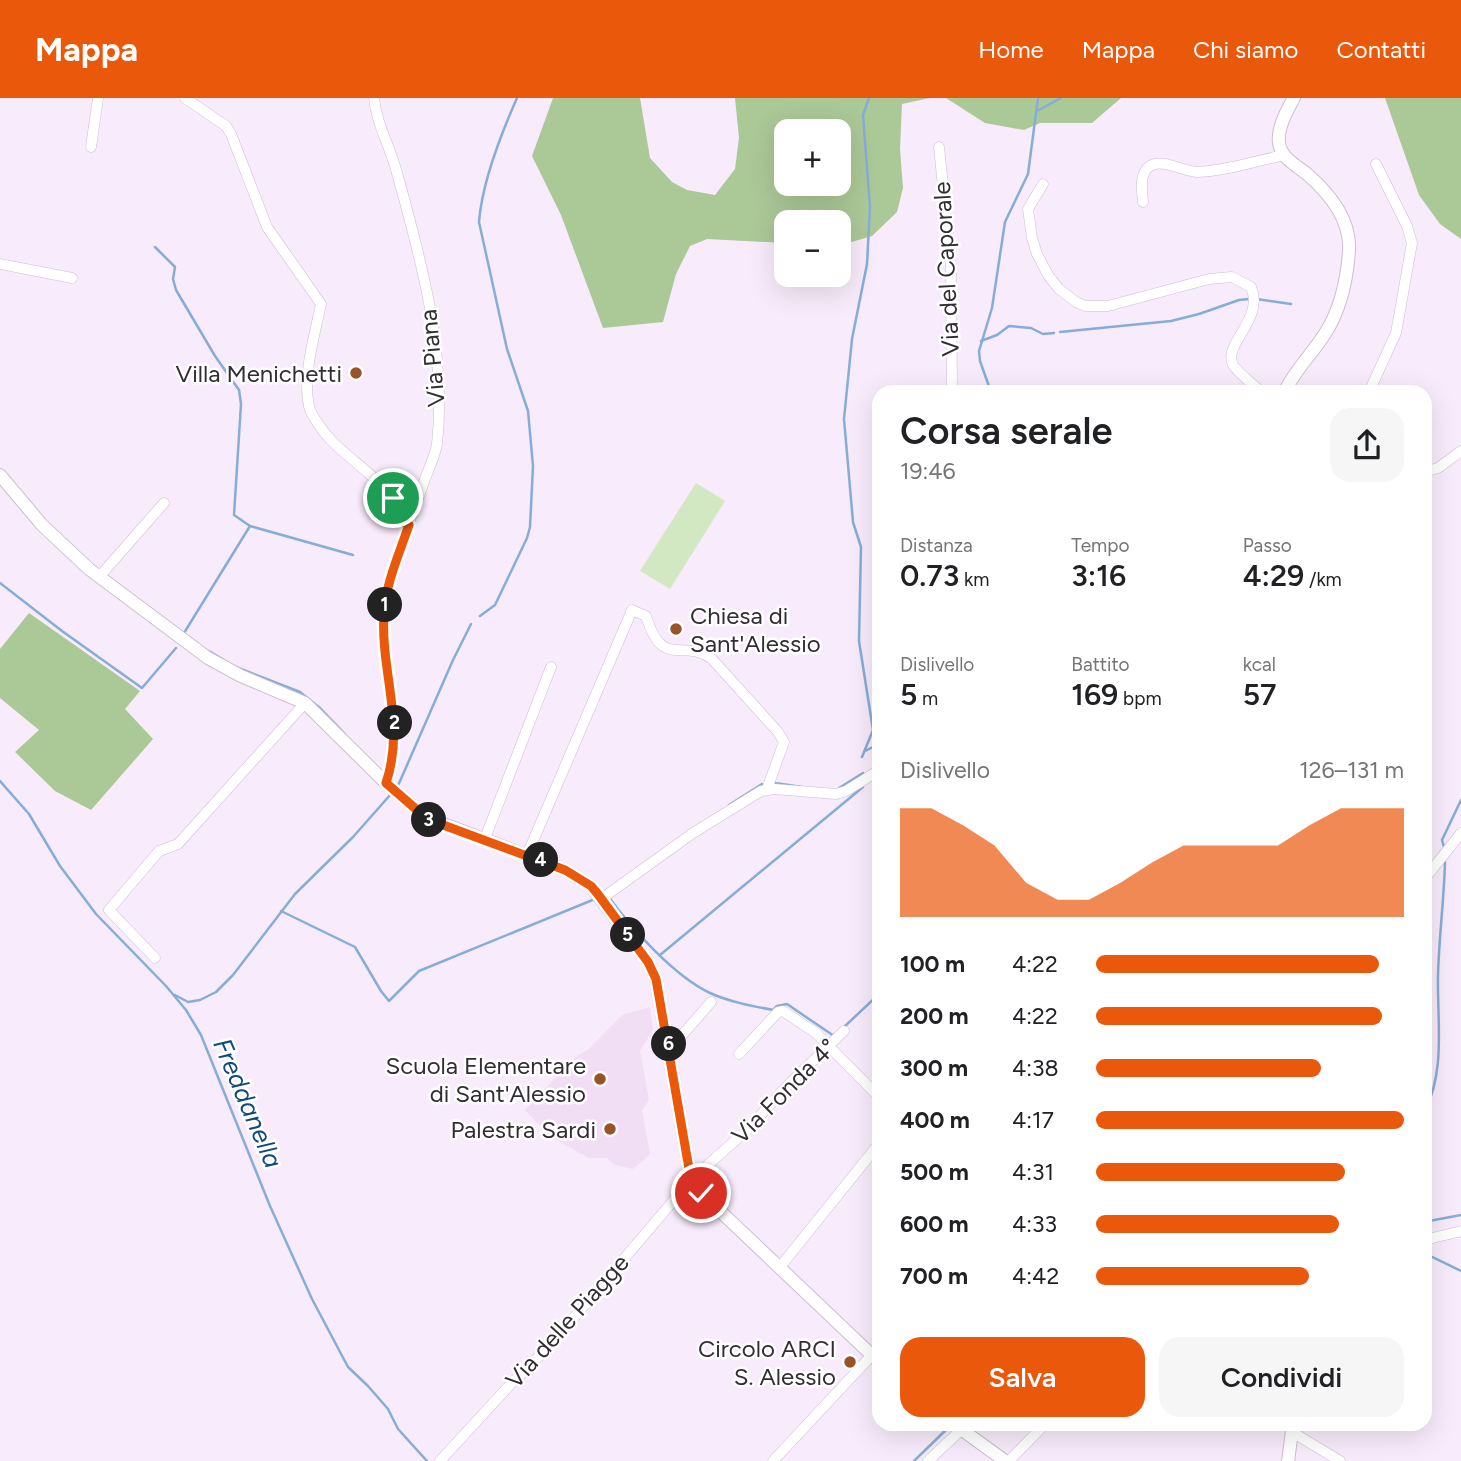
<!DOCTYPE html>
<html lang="it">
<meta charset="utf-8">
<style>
:root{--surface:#fff;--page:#f6f6f6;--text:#202124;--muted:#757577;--accent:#ea580c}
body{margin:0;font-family:Figtree,sans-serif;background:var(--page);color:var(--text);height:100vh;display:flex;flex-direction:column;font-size:26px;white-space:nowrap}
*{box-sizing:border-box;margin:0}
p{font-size:23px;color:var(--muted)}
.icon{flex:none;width:38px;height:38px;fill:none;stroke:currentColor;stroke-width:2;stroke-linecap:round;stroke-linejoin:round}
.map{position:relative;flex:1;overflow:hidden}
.sheet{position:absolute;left:872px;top:287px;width:560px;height:1046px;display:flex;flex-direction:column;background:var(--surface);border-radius:21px;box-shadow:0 7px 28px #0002}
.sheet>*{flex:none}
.controls{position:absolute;left:774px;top:21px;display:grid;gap:14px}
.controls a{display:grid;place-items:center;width:77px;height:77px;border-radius:14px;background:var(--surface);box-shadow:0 7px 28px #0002;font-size:35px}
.pin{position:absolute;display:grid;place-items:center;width:60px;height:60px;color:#fff;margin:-30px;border:4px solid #fff;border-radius:50%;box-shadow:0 2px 7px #0007}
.km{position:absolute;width:35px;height:35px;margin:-18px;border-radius:50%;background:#222;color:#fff;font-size:19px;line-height:35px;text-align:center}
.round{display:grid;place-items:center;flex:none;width:74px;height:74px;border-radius:21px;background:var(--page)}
.overview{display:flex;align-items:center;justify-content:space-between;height:119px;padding:0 28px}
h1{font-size:38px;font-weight:600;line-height:52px}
.metrics{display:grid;grid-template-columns:repeat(3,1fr);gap:10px;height:119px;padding:7px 28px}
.metrics div{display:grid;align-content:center}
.metrics b{font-size:30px;font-weight:600}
.metrics small{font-size:19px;font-weight:400}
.metrics p{font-size:19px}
.chart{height:196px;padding:14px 28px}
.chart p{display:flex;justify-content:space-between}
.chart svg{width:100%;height:126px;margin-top:7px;fill:var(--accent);opacity:.7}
.action{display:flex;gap:14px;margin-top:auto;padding:14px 28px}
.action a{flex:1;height:80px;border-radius:21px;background:var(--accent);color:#fff;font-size:28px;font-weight:600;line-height:80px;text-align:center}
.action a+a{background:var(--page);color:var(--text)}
ul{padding:0 28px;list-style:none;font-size:23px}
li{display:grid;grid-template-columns:112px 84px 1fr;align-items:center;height:52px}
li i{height:18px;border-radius:9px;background:var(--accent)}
header{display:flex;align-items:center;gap:42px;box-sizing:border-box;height:98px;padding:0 35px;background:var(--accent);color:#fff}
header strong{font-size:33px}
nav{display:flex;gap:38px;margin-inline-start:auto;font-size:24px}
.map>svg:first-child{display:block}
.built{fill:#f1def4}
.green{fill:#d2e8c2}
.forest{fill:#abc897;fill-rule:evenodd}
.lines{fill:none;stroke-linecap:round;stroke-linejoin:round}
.stream{stroke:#86add7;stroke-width:2.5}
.minor-casing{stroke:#ccbfcf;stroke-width:11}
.tertiary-casing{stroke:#ccbfcf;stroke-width:14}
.minor{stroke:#fff;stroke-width:10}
.tertiary{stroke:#fff;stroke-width:12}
.route-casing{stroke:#fff;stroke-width:14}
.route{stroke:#ea580c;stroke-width:9}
.poi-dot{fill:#995329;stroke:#fff;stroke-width:2.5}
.labels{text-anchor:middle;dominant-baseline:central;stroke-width:5;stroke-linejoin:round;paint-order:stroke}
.street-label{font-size:24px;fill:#322d33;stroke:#fff}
.poi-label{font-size:24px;fill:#322d33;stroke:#fff;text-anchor:end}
.water-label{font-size:26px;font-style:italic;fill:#11497d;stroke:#fff}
</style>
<header>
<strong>Mappa</strong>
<nav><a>Home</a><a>Mappa</a><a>Chi siamo</a><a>Contatti</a></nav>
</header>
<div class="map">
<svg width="1461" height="1363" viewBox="0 0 1461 1363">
<rect width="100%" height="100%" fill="#f8ebfb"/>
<path class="built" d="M650,909L653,932L640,953L649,1002L642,1012L650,1056L633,1071L615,1067L607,1060H589L551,1039L525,1012L574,960L589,951L622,917Z"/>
<path class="green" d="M696,385L725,403L670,491L640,473Z"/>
<g class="forest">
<path d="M553,0H640L650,60L672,84L687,92L715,97L735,71L739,40L735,0H930L902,6L900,51L903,90L897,114L872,138L838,148V124H786V145L707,141L690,148L676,176L663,224L603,230L561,117L532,58ZM838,33V86H786V33Z"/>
<path d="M946,0H1121L1092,25H1040L1024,32L985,25Z"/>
<path d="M1385,0H1461V141L1440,126L1419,97Z"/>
<path d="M29,515L140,593L125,611L153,641L91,712L55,693L15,654L39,632L0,600V551Z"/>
</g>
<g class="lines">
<g class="stream">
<path d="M1037,13L1061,0"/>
<path d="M155,149L175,169L173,181L176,192L215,258L239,292L241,306L234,417L250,428L353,457"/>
<path d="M1256,201L1291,206"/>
<path d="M1060,234L1171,223L1199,216L1239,202L1249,201"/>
<path d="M981,243L997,237L1009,228L1031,230L1043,236L1054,235"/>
<path d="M991,294L980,263L979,253L992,210L1005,124L1028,76L1038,0"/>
<path d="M0,485L62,533L142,590L176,550"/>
<path d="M480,518L495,507L527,440L530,429L533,368L528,313L507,251L479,124C482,85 501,36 517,0"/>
<path d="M186,537L184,535L250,428"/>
<path d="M209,553L224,562"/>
<path d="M236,569L300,594L320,610L345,636"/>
<path d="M865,653L873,649L878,650"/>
<path d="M862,659L873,632L859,543L861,449L853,424L844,321L852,241L867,166L870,109L863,17L869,0"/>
<path d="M0,683L29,716L60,768L96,816L166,888L186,912L201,937L270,1108L312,1201L348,1269L368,1288L388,1311L398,1331L427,1363"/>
<path d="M775,685L802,689"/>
<path d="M397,690L453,562L471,526"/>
<path d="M839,690L863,675"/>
<path d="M729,707L762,686"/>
<path d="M1444,749L1442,742L1461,702"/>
<path d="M608,798C631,830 674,878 710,895C730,904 752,908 773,912L777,908L787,906L834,938"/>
<path d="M281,813L355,849L381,893L389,903L419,873L595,801"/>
<path d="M660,857L863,689"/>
<path d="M175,897L188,904L200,902L216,894L233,877L295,796L353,739L391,696"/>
<path d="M844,929L878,897"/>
<path d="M1424,1016C1446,971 1437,925 1438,877C1439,839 1444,802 1445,764"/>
<path d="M1424,1124L1461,1117"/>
<path d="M1424,1155L1461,1173"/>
<path d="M914,1363L949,1329"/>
</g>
<g class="minor-casing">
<g id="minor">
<path d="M185,0L226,28L231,36L267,129L321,206C315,236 302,279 309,308C310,315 315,321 319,327C341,362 395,382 400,423L409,427"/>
<path d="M374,0C377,28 390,48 397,75C421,161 447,256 437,346C435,358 429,370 425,381C412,420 385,477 384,518C382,574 405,629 386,685"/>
<path d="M91,49L98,0"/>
<path d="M939,49L951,168L952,294"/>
<path d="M1043,86L1028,111L1032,140L1037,156L1048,177L1059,191L1076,204L1085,208H1108L1209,181L1232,179L1251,189C1265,222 1222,246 1233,267C1239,276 1253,286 1261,294"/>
<path d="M1143,104C1142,93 1139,75 1150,68C1163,60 1183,74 1198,74C1226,73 1256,63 1284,57"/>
<path d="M0,166L72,180"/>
<path d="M1369,294L1396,235L1412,145L1407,128L1376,66"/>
<path d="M1424,374L1438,370L1461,353"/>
<path d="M99,479L164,405"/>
<path d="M484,743L551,569"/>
<path d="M527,757L632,512L646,518C663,573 682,539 712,561L778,634L784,644L767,691"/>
<path d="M1424,778H1427L1461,735"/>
<path d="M601,801L693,735L761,693L774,691L836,696L846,693L878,673"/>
<path d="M155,860L109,812L159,753L178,746L305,605"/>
<path d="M669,948L677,943L711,904"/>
<path d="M739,956L778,914L783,913L816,935L878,998"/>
<path d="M1424,1142L1461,1133"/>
<path d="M780,1169L878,1047"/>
<path d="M1292,1334L1340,1363"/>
<path d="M440,1363L508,1289L554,1243L691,1082L748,1031L788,987L844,933"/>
<path d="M773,1363L872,1257"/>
<path d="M928,1363L961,1332"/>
<path d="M1009,1363L1045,1326"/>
</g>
</g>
<g class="tertiary-casing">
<g id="tertiary">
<path d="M1287,294L1286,291C1298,268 1313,255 1326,234C1341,210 1347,181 1349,153C1351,122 1329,95 1307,76C1296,67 1281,60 1279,45C1277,30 1287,12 1294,0"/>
<path d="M0,377L42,427L89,471L208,560L241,578L305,605L386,685L425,719L565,772L591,788L648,864L656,881L691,1082L701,1095L878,1263"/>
<path d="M954,1326L1005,1363"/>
<path d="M1288,1363L1293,1326"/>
</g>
</g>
<use href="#minor" class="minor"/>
<use href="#tertiary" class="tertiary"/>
</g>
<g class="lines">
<g class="route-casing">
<path id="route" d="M393,400L398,410L400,423L409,427C399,456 386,485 384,515C380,573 406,626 386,685L425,719L435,724L565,772L591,788L597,795L648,864L656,881L691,1082L701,1095"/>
</g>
<use href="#route" class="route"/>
</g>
<g class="poi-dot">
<circle cx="356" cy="275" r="7"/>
<circle cx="676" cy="531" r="7"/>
<circle cx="600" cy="981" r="7"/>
<circle cx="610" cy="1031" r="7"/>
<circle cx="850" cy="1264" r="7"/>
</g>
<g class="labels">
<g class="street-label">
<text transform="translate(946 171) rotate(-93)">Via del Caporale</text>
<text transform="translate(432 260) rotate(-95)">Via Piana</text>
<text transform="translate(784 993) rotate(-45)">Via Fonda 4°</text>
<text transform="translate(567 1223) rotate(-48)">Via delle Piagge</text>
</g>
<g class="poi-label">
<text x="342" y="275">Villa Menichetti</text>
<text x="690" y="517" text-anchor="start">Chiesa di<tspan x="690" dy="28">Sant'Alessio</tspan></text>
<text x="586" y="967">Scuola Elementare<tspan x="586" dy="28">di Sant'Alessio</tspan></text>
<text x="596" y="1031">Palestra Sardi</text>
<text x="836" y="1250">Circolo ARCI<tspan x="836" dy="28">S. Alessio</tspan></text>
</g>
<g class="water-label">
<text transform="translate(248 1005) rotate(67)">Freddanella</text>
</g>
</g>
</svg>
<div class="controls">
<a>+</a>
<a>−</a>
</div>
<div class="pin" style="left:393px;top:400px;background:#1e9e55"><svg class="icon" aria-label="arrive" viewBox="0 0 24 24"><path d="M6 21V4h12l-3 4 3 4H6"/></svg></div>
<div class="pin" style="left:701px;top:1095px;background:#d93025"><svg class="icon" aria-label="check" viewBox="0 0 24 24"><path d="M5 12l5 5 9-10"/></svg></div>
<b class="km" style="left:385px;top:507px">1</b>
<b class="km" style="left:395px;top:625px">2</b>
<b class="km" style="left:429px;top:722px">3</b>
<b class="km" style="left:541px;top:762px">4</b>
<b class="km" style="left:628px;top:837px">5</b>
<b class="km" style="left:669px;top:946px">6</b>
<section class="sheet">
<div class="overview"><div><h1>Corsa serale</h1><p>19:46</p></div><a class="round"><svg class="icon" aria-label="share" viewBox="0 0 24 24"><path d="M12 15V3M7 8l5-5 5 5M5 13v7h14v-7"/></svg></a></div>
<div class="metrics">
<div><p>Distanza</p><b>0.73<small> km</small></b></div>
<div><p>Tempo</p><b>3:16</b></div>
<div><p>Passo</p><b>4:29<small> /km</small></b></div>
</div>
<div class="metrics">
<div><p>Dislivello</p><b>5<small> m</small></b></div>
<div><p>Battito</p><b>169<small> bpm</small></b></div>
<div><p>kcal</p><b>57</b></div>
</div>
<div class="chart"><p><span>Dislivello</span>126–131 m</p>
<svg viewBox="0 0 160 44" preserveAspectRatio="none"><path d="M0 44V6L10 6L20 12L30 19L40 32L50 38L60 38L70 32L80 25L90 19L100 19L110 19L120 19L130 12L140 6L150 6L160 6V44z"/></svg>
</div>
<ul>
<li><b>100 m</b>4:22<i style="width:92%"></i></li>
<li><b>200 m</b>4:22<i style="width:93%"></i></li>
<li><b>300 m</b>4:38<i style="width:73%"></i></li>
<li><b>400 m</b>4:17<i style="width:100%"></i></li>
<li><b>500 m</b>4:31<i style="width:81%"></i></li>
<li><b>600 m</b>4:33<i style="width:79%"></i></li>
<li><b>700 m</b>4:42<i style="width:69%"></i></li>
</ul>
<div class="action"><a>Salva</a><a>Condividi</a></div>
</section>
</div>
